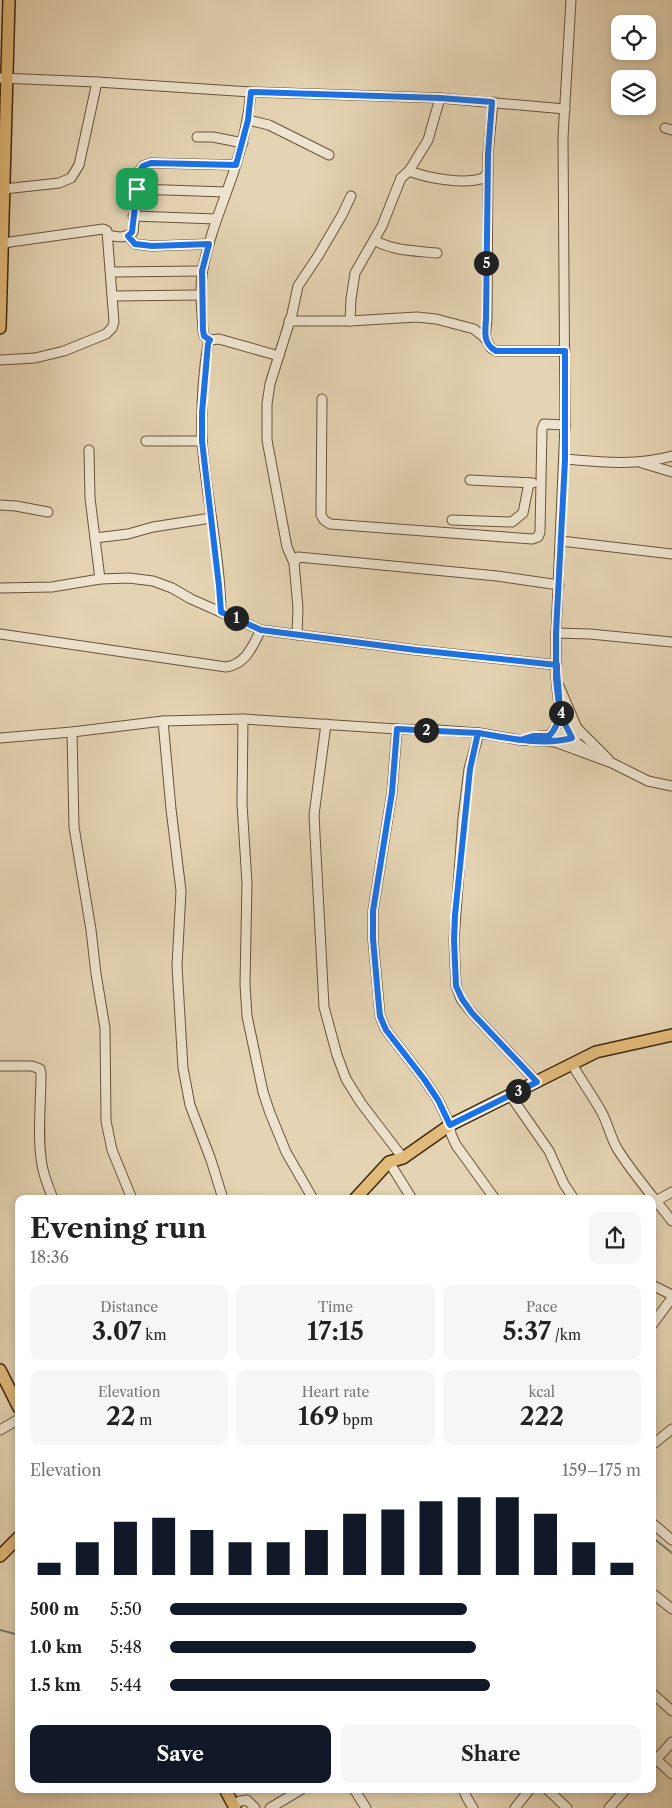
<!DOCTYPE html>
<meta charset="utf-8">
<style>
:root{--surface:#fff;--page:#f6f6f6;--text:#222;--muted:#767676;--accent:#111827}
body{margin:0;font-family:"Libre Caslon Text",serif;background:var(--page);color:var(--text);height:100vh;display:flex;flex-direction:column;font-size:19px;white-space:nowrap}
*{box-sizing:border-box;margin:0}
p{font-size:16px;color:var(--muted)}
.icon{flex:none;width:28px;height:28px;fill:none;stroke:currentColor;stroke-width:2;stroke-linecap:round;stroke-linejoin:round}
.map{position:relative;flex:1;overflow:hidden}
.details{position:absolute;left:15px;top:1195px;width:641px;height:598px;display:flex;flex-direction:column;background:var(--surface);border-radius:10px;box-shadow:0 2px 8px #0003}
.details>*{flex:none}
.tools{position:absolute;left:611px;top:15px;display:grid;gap:10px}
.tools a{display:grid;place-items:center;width:45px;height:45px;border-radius:10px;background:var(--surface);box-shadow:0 2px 8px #0003;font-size:25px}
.pin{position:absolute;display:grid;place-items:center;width:42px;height:42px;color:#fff;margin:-21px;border-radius:10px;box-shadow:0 2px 8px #0006}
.km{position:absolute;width:25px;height:25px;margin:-12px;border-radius:50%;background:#222;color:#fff;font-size:14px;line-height:25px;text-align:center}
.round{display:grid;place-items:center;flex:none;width:52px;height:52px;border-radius:10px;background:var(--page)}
.headline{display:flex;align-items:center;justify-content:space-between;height:85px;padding:0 15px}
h1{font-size:28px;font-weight:800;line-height:38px}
.stats{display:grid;grid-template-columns:repeat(3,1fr);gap:8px;height:85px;padding:5px 15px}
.stats div{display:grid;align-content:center;border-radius:10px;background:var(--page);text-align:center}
.stats b{font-size:25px;font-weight:800}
.stats small{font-size:14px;font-weight:400}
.stats p{font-size:14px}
.chart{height:140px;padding:10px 15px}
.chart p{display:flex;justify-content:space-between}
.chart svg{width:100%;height:90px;margin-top:5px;stroke:var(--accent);stroke-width:6}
.cta{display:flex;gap:10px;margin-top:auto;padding:10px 15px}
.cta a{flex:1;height:58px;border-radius:10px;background:var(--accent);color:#fff;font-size:20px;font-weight:800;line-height:58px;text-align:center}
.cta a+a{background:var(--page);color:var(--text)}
ul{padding:0 15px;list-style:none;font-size:16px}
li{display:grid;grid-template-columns:80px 60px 1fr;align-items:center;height:38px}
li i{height:12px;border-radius:6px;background:var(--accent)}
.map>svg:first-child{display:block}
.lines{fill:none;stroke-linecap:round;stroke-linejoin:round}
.stream{stroke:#767d74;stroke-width:2}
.minor-casing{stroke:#685438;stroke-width:11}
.major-casing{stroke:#3e290f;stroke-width:14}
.minor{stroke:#eee3ce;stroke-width:9}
.major{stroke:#e2ba7a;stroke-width:11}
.route-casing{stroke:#fff;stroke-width:10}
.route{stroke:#1a73e8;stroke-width:6}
</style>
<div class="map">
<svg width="672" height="1808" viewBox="0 0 672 1808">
<rect width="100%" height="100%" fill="#e5d4b3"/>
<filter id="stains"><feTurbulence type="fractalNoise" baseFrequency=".004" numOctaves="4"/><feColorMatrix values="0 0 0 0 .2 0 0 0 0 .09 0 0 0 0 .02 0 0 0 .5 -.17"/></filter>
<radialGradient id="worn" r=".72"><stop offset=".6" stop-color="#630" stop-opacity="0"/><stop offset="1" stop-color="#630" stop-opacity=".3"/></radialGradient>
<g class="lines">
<g class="stream">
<path d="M652,1537L672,1553"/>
<path d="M0,1630L19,1635"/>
</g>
<g class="minor-casing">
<g id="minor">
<path d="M571,0L563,137L565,425L556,633V679L559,706L566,726L572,738L577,743L596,757"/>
<path d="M0,78L97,82L251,92L440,98L565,109"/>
<path d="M248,120L269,125L329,155"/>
<path d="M665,128L672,130"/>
<path d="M197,137H213L243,143"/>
<path d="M409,171C427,178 465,185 483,178L488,173"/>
<path d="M4,189L59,183L71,178L79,165L97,82"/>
<path d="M137,189L226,192"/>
<path d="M133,216L216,219"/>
<path d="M109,235C118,237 125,239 133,232L139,172L143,166L151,163L236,165"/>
<path d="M128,236L135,244L152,246L209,244"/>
<path d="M374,240C393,251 416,251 437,253"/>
<path d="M111,272L202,271"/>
<path d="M113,296L201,295"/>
<path d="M289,321H350L417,317L436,319L474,329L485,338L491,348L496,351H565"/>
<path d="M350,321L351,299L355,273L382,226L401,178L409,171L428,140L440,98"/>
<path d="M485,338L487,320L488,154L493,102"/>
<path d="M210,340L208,344C203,374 201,408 202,440C206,497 220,554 221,612"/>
<path d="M210,340L204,336L203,331C202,311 199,289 203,269C209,236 222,206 233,174C242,147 248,121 251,92"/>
<path d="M210,340L219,339L279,356"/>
<path d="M0,360L35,358L64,351L106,334L112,328L114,322L107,231L103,229L3,243"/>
<path d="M322,399L321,515L324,520L330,524L532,539L538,537L540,532L542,429L544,424L565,425"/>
<path d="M146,441H202"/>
<path d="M89,450L90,498L100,579"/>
<path d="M565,459C600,462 637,466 672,456"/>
<path d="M642,463L672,472"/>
<path d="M470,480L533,483"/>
<path d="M0,505L16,506L48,512"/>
<path d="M452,520L512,522L523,513L529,483"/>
<path d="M95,538L128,534L153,527L211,518"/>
<path d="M561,541L672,554"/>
<path d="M294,563L287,547L267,440V404L270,384L292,314L298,286L318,256L342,215L351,196"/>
<path d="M0,588L52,587L100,579L129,578L153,581L172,588L191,599L261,630L416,650L557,665"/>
<path d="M556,633L590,634L672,642"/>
<path d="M0,634L226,667C246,664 252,647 261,630"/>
<path d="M297,635L298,608L294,563L298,557L497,576L559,585"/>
<path d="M559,686L577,728L608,759"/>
<path d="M243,719L242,804L247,883L245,984L247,1016L263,1092L270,1113L286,1152L313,1199"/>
<path d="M163,721L171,809L181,891L177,966L183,1068L190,1105L211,1160L223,1199"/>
<path d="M326,724L314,815L324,1007L337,1055L346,1079L361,1103L403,1158"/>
<path d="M397,729L392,792L373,911V939L380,1016L386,1030L424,1079L438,1100L450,1125L451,1134L456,1145L495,1199"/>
<path d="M72,732L74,827L91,930L96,974L105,1028L106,1121L112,1150L132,1199"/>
<path d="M479,733L469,769L463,818L454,940L456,986L461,999L472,1013L537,1082"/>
<path d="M539,736H549L573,730"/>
<path d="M549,736L557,726L558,711"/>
<path d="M0,738L72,732L163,721L243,719L397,729L438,730L479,733L520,740L555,742L581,734"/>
<path d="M555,742L612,763L648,781L672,786"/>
<path d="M572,1064C581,1080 592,1095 601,1111C608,1123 610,1137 618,1150C634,1175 654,1198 672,1221"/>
<path d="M0,1066H32L40,1069L41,1074C41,1103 37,1136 42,1165C44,1177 49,1188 53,1199"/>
<path d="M510,1095L549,1151L564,1184L574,1199"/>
<path d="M389,1162L412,1199"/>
<path d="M656,1201L672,1192"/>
<path d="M652,1285L672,1295"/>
<path d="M652,1325L672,1298"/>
<path d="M0,1430L19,1419"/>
<path d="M652,1445L672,1429"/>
<path d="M652,1523L672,1540"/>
<path d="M652,1593L672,1609"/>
<path d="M652,1693L672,1711"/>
<path d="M657,1760L672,1774"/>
<path d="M652,1764L672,1742"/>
<path d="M354,1789L366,1808"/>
<path d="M463,1789L467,1798L473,1808"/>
<path d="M547,1789L567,1808"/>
<path d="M234,1805L240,1801L247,1800L255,1808"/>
<path d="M270,1808L302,1789"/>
<path d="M515,1808L530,1789"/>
<path d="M609,1808L626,1789"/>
</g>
</g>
<g class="major-casing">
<g id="major">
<path d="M0,328L9,0"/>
<path d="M355,1199L389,1162L403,1158L450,1125L596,1052L672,1035"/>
<path d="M0,1370L19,1408"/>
<path d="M0,1556L19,1537"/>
<path d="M225,1789L235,1808"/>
</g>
</g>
<use href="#minor" class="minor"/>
<use href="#major" class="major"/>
</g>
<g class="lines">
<g class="route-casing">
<path id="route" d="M137,189L132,232L128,236L135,244L152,246L209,244L202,271L203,330L204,336L210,340L208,344L202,413V441L219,586L221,612L261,630L416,650L557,665C556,686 567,719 549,736H533L520,740L478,733L397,729L392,792L373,911V939L378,996L380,1016L386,1030L424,1079L438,1100L450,1125L537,1082L472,1013L462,999L456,986L454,940L455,915L470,769L478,733C508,738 543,746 572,738L566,726L559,706L556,679V633L565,460V351H496C483,344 485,332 486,320L488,154L492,102L440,98L251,92L248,120L236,165L151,163L143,166L139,172L137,189"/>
</g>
<use href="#route" class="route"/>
</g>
<rect width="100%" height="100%" filter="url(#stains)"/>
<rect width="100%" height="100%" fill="url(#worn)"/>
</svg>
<div class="tools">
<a><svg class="icon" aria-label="locate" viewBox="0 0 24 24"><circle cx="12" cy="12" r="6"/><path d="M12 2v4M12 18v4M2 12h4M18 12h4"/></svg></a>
<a><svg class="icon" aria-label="layers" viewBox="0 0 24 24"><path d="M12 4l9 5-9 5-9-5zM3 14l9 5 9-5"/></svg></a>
</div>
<div class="pin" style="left:137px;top:189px;background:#1e9e55"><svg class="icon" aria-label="arrive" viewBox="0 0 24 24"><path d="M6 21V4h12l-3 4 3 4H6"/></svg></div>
<b class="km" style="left:236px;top:618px">1</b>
<b class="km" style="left:426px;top:730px">2</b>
<b class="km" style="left:518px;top:1091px">3</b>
<b class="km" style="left:561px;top:713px">4</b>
<b class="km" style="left:486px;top:263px">5</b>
<section class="details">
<div class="headline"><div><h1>Evening run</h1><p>18:36</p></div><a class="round"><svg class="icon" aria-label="share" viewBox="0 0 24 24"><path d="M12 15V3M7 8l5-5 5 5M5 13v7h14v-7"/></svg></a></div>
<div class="stats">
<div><p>Distance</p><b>3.07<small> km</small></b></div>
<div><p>Time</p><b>17:15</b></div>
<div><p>Pace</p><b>5:37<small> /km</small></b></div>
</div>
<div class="stats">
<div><p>Elevation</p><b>22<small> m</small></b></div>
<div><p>Heart rate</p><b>169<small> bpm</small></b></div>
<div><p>kcal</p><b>222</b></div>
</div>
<div class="chart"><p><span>Elevation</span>159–175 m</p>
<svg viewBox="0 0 160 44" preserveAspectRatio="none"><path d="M5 44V38M15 44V28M25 44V18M35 44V16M45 44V22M55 44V28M65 44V28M75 44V22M85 44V14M95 44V12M105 44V8M115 44V6M125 44V6M135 44V14M145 44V28M155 44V38"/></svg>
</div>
<ul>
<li><b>500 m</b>5:50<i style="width:63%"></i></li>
<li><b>1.0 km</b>5:48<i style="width:65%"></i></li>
<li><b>1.5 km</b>5:44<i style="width:68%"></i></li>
</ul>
<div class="cta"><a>Save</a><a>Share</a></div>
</section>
</div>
